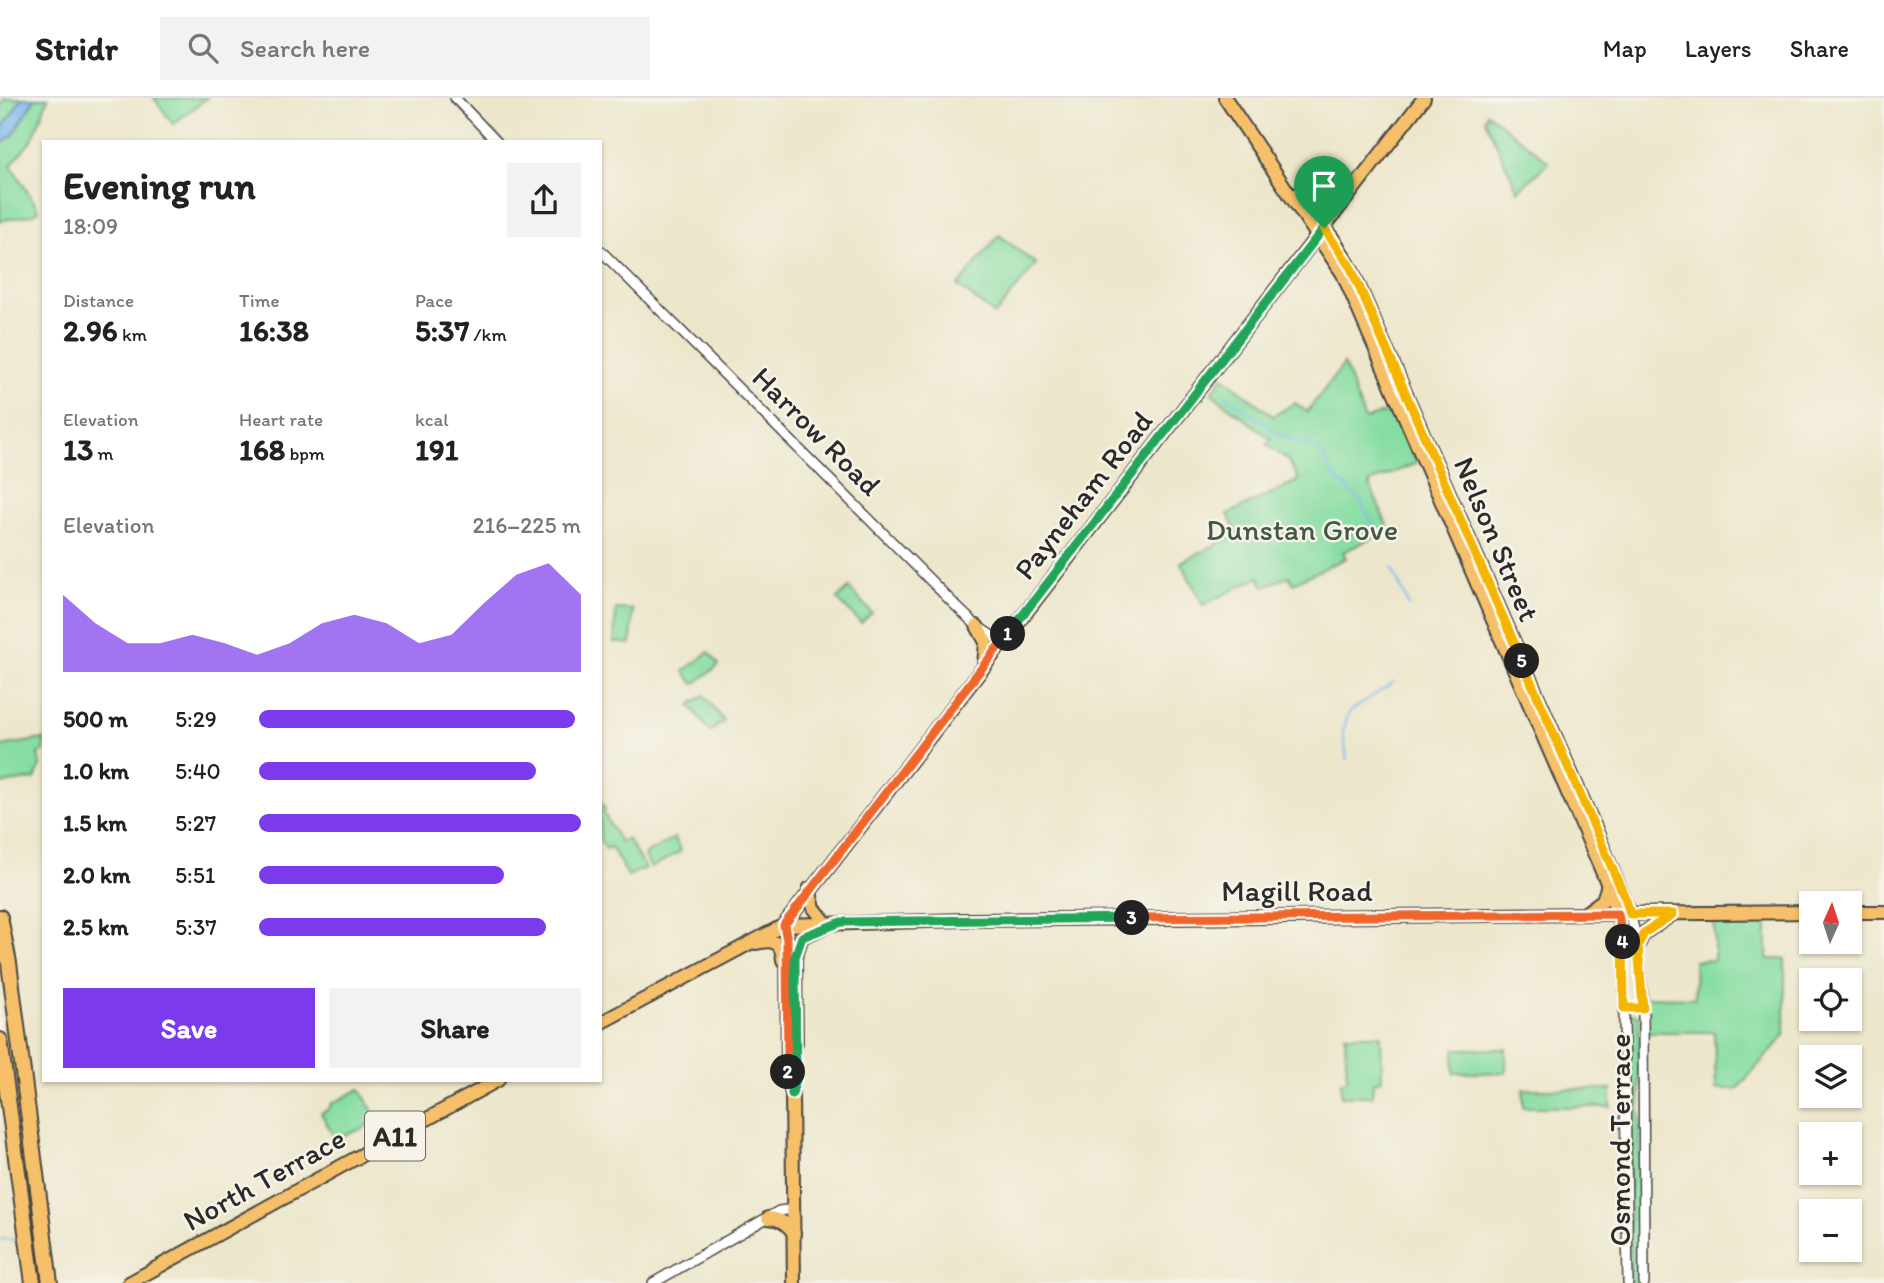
<!DOCTYPE html>
<meta charset="utf-8">
<style>
:root{--surface:#fff;--page:#f2f2f2;--text:#222;--muted:#767676;--line:#e0e0e0;--accent:#7c3aed}
body{margin:0;font-family:Itim,sans-serif;background:var(--page);color:var(--text);height:100vh;display:flex;flex-direction:column;font-size:26px;white-space:nowrap}
*{box-sizing:border-box;margin:0}
p{font-size:23px;color:var(--muted)}
.icon{flex:none;width:38px;height:38px;fill:none;stroke:currentColor;stroke-width:2;stroke-linecap:round;stroke-linejoin:round}
.map{position:relative;flex:1;overflow:hidden}
.side{position:absolute;left:42px;top:42px;width:560px;height:942px;display:flex;flex-direction:column;background:var(--surface);border-radius:0px;box-shadow:0 2px 5px #0004}
.side>*{flex:none}
.needle{width:46px;rotate:3deg}
.buttons{position:absolute;left:1799px;top:793px;display:grid;gap:14px}
.buttons a{display:grid;place-items:center;width:63px;height:63px;border-radius:0px;background:var(--surface);box-shadow:0 2px 5px #0004;font-size:35px}
.pin{position:absolute;display:grid;place-items:center;width:60px;height:60px;color:#fff;margin:-72px -30px;border-radius:50% 50% 50% 0;rotate:-45deg;box-shadow:0 0 7px #0007}
.pin .icon{rotate:45deg}
.km{position:absolute;width:35px;height:35px;margin:-18px;border-radius:50%;background:#222;color:#fff;font-size:19px;line-height:35px;text-align:center}
.round{display:grid;place-items:center;flex:none;width:74px;height:74px;border-radius:0px;background:var(--page)}
.head{display:flex;align-items:center;justify-content:space-between;height:119px;padding:0 21px}
h1{font-size:38px;font-weight:800;line-height:52px}
.figures{display:grid;grid-template-columns:repeat(3,1fr);gap:10px;height:119px;padding:7px 21px}
.figures div{display:grid;align-content:center}
.figures b{font-size:30px;font-weight:800}
.figures small{font-size:19px;font-weight:400}
.figures p{font-size:19px}
.chart{height:196px;padding:14px 21px}
.chart p{display:flex;justify-content:space-between}
.chart svg{width:100%;height:126px;margin-top:7px;fill:var(--accent);opacity:.7}
.button{display:flex;gap:14px;margin-top:auto;padding:14px 21px}
.button a{flex:1;height:80px;border-radius:0px;background:var(--accent);color:#fff;font-size:28px;font-weight:800;line-height:80px;text-align:center}
.button a+a{background:var(--page);color:var(--text)}
ul{padding:0 21px;list-style:none;font-size:23px}
li{display:grid;grid-template-columns:112px 84px 1fr;align-items:center;height:52px}
li i{height:18px;border-radius:9px;background:var(--accent)}
header{display:flex;align-items:center;gap:42px;box-sizing:border-box;height:98px;padding:0 35px;background:var(--surface);border-bottom:2px solid var(--line)}
header strong{font-size:33px}
nav{display:flex;gap:38px;margin-inline-start:auto;font-size:24px}
.search{width:490px;height:63px;background:var(--page);display:flex;align-items:center;gap:18px;box-sizing:border-box;padding:0 24px;border-radius:0px;color:var(--muted);font-size:26px}
.map>svg:first-child{display:block}
.green{fill:#86dda1;stroke:#588466;stroke-width:2}
.water{fill:#7db7ee;stroke:#54718c;stroke-width:2}
.lines{fill:none;stroke-linecap:round;stroke-linejoin:round}
.stream{stroke:#7db7ee;stroke-width:2}
.minor-casing{stroke:#484743;stroke-width:12}
.major-casing{stroke:#484743;stroke-width:16}
.highway-casing{stroke:#484743;stroke-width:18}
.minor{stroke:#fff;stroke-width:9}
.major{stroke:#f6c06b;stroke-width:12}
.highway{stroke:#f6c06b;stroke-width:14}
.split-1-casing{stroke:#fff;stroke-width:14}
.split-2-casing{stroke:#fff;stroke-width:14}
.split-3-casing{stroke:#fff;stroke-width:14}
.split-4-casing{stroke:#fff;stroke-width:14}
.split-5-casing{stroke:#fff;stroke-width:14}
.split-6-casing{stroke:#fff;stroke-width:14}
.split-1{stroke:#22a559;stroke-width:9}
.split-2{stroke:#f0652b;stroke-width:9}
.split-3{stroke:#22a559;stroke-width:9}
.split-4{stroke:#f0652b;stroke-width:9}
.split-5{stroke:#f5b400;stroke-width:9}
.split-6{stroke:#f5b400;stroke-width:9}
.labels{text-anchor:middle;dominant-baseline:central;stroke-width:5;stroke-linejoin:round;paint-order:stroke}
.shield{fill:#f7f3e8;stroke:#686764;stroke-width:2}
.shield-label{font-size:28px;font-weight:bold;fill:#2b2b2b}
.street-label{font-size:30px;fill:#2b2b2b;stroke:#f7f3e8}
.park-label{font-size:30px;fill:#425848;stroke:#f7f3e8}
</style>
<header>
<strong>Stridr</strong>
<div class="search"><svg class="icon" aria-label="search" viewBox="0 0 24 24"><circle cx="10" cy="10" r="6"/><path d="M15 15l6 6"/></svg>Search here</div>
<nav><a>Map</a><a>Layers</a><a>Share</a></nav>
</header>
<div class="map">
<svg width="1884" height="1185" viewBox="0 0 1884 1185">
<rect width="100%" height="100%" fill="#f7f3e8"/>
<filter id="ink" filterUnits="userSpaceOnUse"><feTurbulence type="fractalNoise" baseFrequency=".0143" numOctaves="2"/><feDisplacementMap in="SourceGraphic" scale="14" xChannelSelector="R" yChannelSelector="G"/><feConvolveMatrix kernelMatrix="1 2 1 2 8 2 1 2 1" color-interpolation-filters="sRGB"/></filter>
<filter id="wash" filterUnits="userSpaceOnUse"><feTurbulence type="fractalNoise" baseFrequency=".00686" numOctaves="4" result="noise"/><feDisplacementMap in="SourceGraphic" scale="28" xChannelSelector="R" yChannelSelector="G"/><feGaussianBlur stdDeviation="1.57" result="paint"/><feColorMatrix in="noise" values="0 0 0 0 0 0 0 0 0 0 0 0 0 0 0 0 0 1.4 0 .05"/><feComposite in="paint" operator="in"/></filter>
<g filter="url(#wash)">
<rect width="100%" height="100%" fill="#ece6cb"/>
<g class="green">
<path d="M5,0H48L33,40L11,67L39,112L34,116L0,123V8Z"/>
<path d="M154,0H207L173,26Z"/>
<path d="M1487,15L1549,64L1518,93L1485,22Z"/>
<path d="M999,137L1036,166L995,217L958,188Z"/>
<path d="M1344,266L1365,322L1394,311L1417,365L1369,385L1389,432L1343,454L1346,460L1293,485L1289,478L1264,489L1259,479L1203,507L1181,464L1237,436L1228,416L1299,382L1288,362L1267,347L1271,341L1211,295L1223,279L1273,318L1295,305L1307,314Z"/>
<path d="M849,490L872,515L861,525L837,501Z"/>
<path d="M616,511L633,512L631,546L614,544Z"/>
<path d="M709,554L719,567L694,586L684,573Z"/>
<path d="M704,597L724,623L710,634L690,607Z"/>
<path d="M44,641V654L38,655L40,668L35,681L0,686V648Z"/>
<path d="M600,703L606,712L603,714L620,744L627,740L645,770L628,778L611,749L606,751L600,742Z"/>
<path d="M674,740L681,753L651,770L644,757Z"/>
<path d="M1767,825V861H1785V937L1737,991H1716L1714,934H1643V899L1695,900L1694,863L1714,862V826Z"/>
<path d="M1629,915L1639,917L1641,1185H1630Z"/>
<path d="M1345,937H1381L1382,981L1373,985L1372,998H1341V983L1347,982Z"/>
<rect x="1454" y="951" width="52" height="24"/>
<path d="M360,991L376,1019L364,1030L335,1041L321,1015L329,1011L331,1006Z"/>
<rect x="1523" y="991" width="88" height="18"/>
</g>
<path class="water" d="M22,0H35L13,37L0,47V34Z"/>
<g class="lines">
<g class="stream">
<path d="M1225,297L1277,335L1321,353L1332,376L1360,402L1377,435"/>
<path d="M1392,470L1409,508"/>
<path d="M1347,661L1343,634L1349,614L1394,584"/>
<path d="M0,1141L18,1142"/>
</g>
</g>
</g>
<g filter="url(#ink)">
<g class="lines">
<g class="minor-casing">
<g id="minor">
<path d="M455,0L497,44"/>
<path d="M600,152L958,510L977,528L1001,544"/>
<path d="M1617,816L1623,852L1628,1185"/>
<path d="M1630,816L1637,842L1643,898L1644,1185"/>
<path d="M653,1185L779,1113L794,1111"/>
</g>
</g>
<g class="major-casing">
<g id="major">
<path d="M1225,0L1343,176L1547,647L1608,787L1617,816"/>
<path d="M1297,96L1334,142L1351,170L1596,732L1630,816"/>
<path d="M1304,100C1320,109 1330,109 1346,101"/>
<path d="M977,528L986,544L984,567"/>
<path d="M809,791L814,810L826,825"/>
<path d="M1850,814H1884"/>
<path d="M1584,816L1603,802L1608,787"/>
<path d="M784,827L1424,0"/>
<path d="M784,827L787,842L788,981L792,996L794,1185"/>
<path d="M756,845C773,841 782,843 783,862"/>
<path d="M1638,847L1644,835L1673,816"/>
<path d="M795,858L796,945"/>
<path d="M795,859L802,839L827,828"/>
<path d="M600,925L784,827L963,822L1811,814"/>
<path d="M768,1120C781,1121 786,1125 794,1135"/>
<path d="M129,1185L498,982"/>
</g>
</g>
<g class="highway-casing">
<g id="highway">
<path d="M0,819L9,865L50,1185"/>
<path d="M0,942L33,1185"/>
</g>
</g>
<use href="#minor" class="minor"/>
<use href="#major" class="major"/>
<use href="#highway" class="highway"/>
</g>
</g>
<g class="lines" filter="url(#ink)">
<g class="split-1-casing">
<path id="split-1" d="M1008,536L1324,130"/>
</g>
<g class="split-2-casing">
<path id="split-2" d="M788,974L787,842L784,827L1008,536"/>
</g>
<g class="split-3-casing">
<path id="split-3" d="M788,974L792,996L796,981L795,859L802,839L841,824L1132,820"/>
</g>
<g class="split-4-casing">
<path id="split-4" d="M1132,820L1618,816L1623,844"/>
</g>
<g class="split-5-casing">
<path id="split-5" d="M1522,563L1626,802L1630,816H1673L1644,835L1638,847L1643,910H1624L1623,844"/>
</g>
<g class="split-6-casing">
<path id="split-6" d="M1324,130L1351,170L1522,563"/>
</g>
<use href="#split-1" class="split-1"/>
<use href="#split-2" class="split-2"/>
<use href="#split-3" class="split-3"/>
<use href="#split-4" class="split-4"/>
<use href="#split-5" class="split-5"/>
<use href="#split-6" class="split-6"/>
</g>
<g class="labels">
<rect class="shield" x="365" y="1013.5" width="60" height="49" rx="5"/>
<g class="shield-label">
<text x="395" y="1038">A11</text>
</g>
<g class="street-label">
<text transform="translate(817 333) rotate(45)">Harrow Road</text>
<text transform="translate(1083 397) rotate(-52)">Payneham Road</text>
<text transform="translate(1497 441) rotate(67)">Nelson Street</text>
<text x="1297" y="792">Magill Road</text>
<text transform="translate(1619 1042) rotate(-90)">Osmond Terrace</text>
<text transform="translate(264 1081) rotate(-29)">North Terrace</text>
</g>
<g class="park-label">
<text x="1302" y="431">Dunstan Grove</text>
</g>
</g>
</svg>
<div class="buttons">
<a><svg class="needle" viewBox="-14 -14 28 28"><path d="M0-13l5 13h-10z" fill="#e53935"/><path d="M0 13l5-13h-10z" fill="#767676"/></svg></a>
<a><svg class="icon" aria-label="locate" viewBox="0 0 24 24"><circle cx="12" cy="12" r="6"/><path d="M12 2v4M12 18v4M2 12h4M18 12h4"/></svg></a>
<a><svg class="icon" aria-label="layers" viewBox="0 0 24 24"><path d="M12 4l9 5-9 5-9-5zM3 14l9 5 9-5"/></svg></a>
<a>+</a>
<a>−</a>
</div>
<div class="pin" style="left:1324px;top:130px;background:#1e9e55"><svg class="icon" aria-label="arrive" viewBox="0 0 24 24"><path d="M6 21V4h12l-3 4 3 4H6"/></svg></div>
<b class="km" style="left:1008px;top:536px">1</b>
<b class="km" style="left:788px;top:974px">2</b>
<b class="km" style="left:1132px;top:820px">3</b>
<b class="km" style="left:1623px;top:844px">4</b>
<b class="km" style="left:1522px;top:563px">5</b>
<section class="side">
<div class="head"><div><h1>Evening run</h1><p>18:09</p></div><a class="round"><svg class="icon" aria-label="share" viewBox="0 0 24 24"><path d="M12 15V3M7 8l5-5 5 5M5 13v7h14v-7"/></svg></a></div>
<div class="figures">
<div><p>Distance</p><b>2.96<small> km</small></b></div>
<div><p>Time</p><b>16:38</b></div>
<div><p>Pace</p><b>5:37<small> /km</small></b></div>
</div>
<div class="figures">
<div><p>Elevation</p><b>13<small> m</small></b></div>
<div><p>Heart rate</p><b>168<small> bpm</small></b></div>
<div><p>kcal</p><b>191</b></div>
</div>
<div class="chart"><p><span>Elevation</span>216–225 m</p>
<svg viewBox="0 0 160 44" preserveAspectRatio="none"><path d="M0 44V17L10 27L20 34L30 34L40 31L50 34L60 38L70 34L80 27L90 24L100 27L110 34L120 31L130 20L140 10L150 6L160 17V44z"/></svg>
</div>
<ul>
<li><b>500 m</b>5:29<i style="width:98%"></i></li>
<li><b>1.0 km</b>5:40<i style="width:86%"></i></li>
<li><b>1.5 km</b>5:27<i style="width:100%"></i></li>
<li><b>2.0 km</b>5:51<i style="width:76%"></i></li>
<li><b>2.5 km</b>5:37<i style="width:89%"></i></li>
</ul>
<div class="button"><a>Save</a><a>Share</a></div>
</section>
</div>
